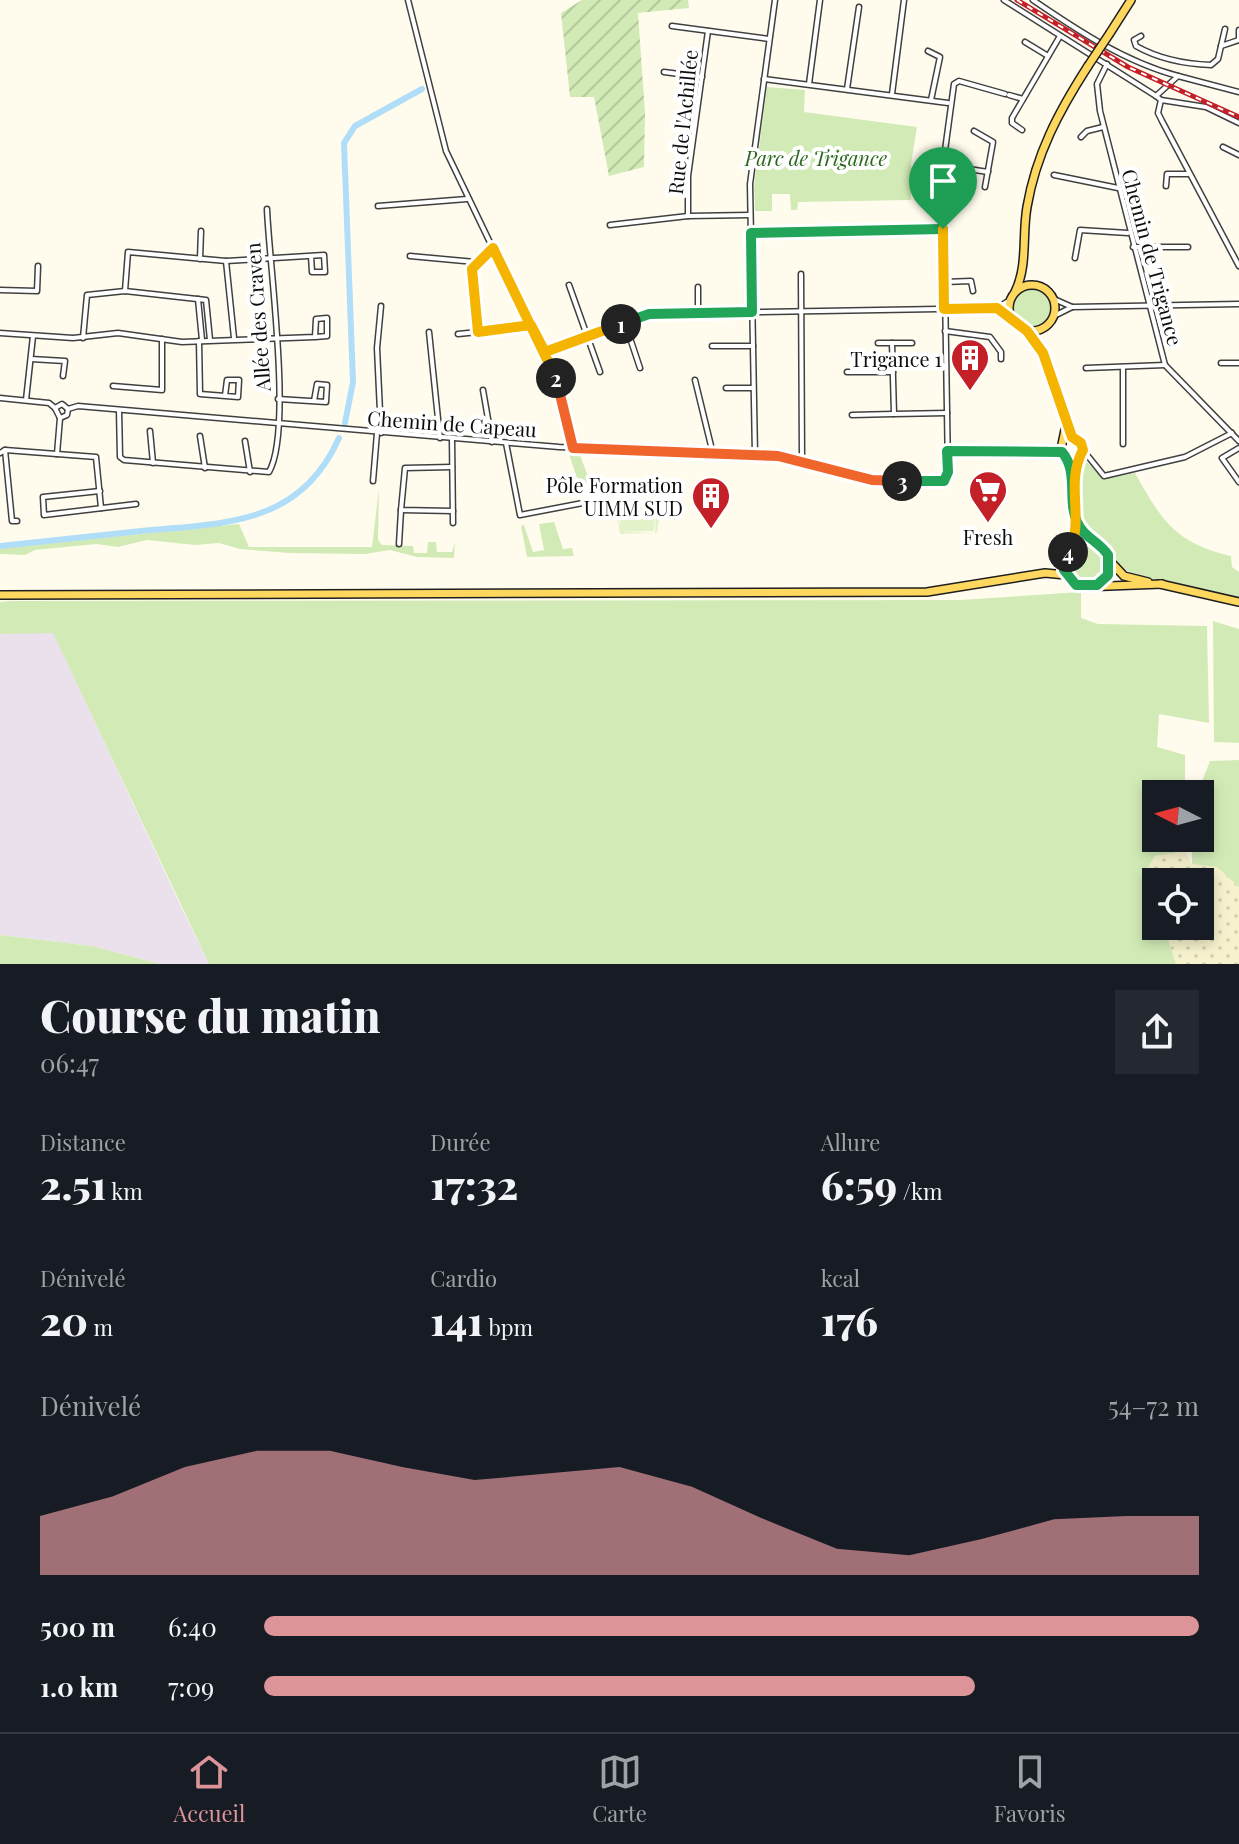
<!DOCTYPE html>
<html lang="fr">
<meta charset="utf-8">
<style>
:root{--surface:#171b24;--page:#242831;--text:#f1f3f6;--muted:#9ea1a6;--line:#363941;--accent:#dc9499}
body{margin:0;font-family:"Playfair Display",serif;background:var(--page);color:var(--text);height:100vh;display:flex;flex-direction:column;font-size:30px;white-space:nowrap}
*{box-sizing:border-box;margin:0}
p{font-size:26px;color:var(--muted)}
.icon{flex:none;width:44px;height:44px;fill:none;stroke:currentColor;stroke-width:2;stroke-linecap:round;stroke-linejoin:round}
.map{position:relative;height:964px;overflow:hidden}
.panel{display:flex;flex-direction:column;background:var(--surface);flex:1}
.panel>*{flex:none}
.needle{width:52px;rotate:276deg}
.fabs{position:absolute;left:1142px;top:780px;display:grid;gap:16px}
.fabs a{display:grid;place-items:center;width:72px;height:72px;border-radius:0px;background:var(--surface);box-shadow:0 4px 12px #0003;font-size:40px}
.pin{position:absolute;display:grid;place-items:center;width:68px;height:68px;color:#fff;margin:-82px -34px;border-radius:50% 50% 50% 0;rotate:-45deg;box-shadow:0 0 8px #0007}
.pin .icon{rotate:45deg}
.km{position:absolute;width:40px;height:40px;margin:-20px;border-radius:50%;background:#222;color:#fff;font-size:22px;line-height:40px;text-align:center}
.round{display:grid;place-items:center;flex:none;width:84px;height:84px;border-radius:0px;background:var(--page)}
.overview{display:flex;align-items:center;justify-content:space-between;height:136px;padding:0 40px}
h1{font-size:44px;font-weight:800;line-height:60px}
.stats{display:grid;grid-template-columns:repeat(3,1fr);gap:12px;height:136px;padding:8px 40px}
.stats div{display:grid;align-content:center}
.stats b{font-size:40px;font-weight:800}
.stats small{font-size:22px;font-weight:400}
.stats p{font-size:22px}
.chart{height:224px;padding:16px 40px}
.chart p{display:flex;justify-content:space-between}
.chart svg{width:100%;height:144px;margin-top:8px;fill:var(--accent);opacity:.7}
ul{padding:0 40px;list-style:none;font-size:26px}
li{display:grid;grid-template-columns:128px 96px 1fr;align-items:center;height:60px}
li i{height:20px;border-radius:10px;background:var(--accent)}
.menu{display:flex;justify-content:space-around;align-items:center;height:112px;border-top:2px solid var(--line);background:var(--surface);font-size:22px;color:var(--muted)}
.menu a{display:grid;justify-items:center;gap:4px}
.menu .on{color:var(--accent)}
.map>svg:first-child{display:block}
.industrial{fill:#ebe1ed}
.farmland{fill:url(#farmland-dots)}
.grass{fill:#d2ebb6}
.garden{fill:url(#garden-furrows)}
.pitch{fill:#e3f2c8;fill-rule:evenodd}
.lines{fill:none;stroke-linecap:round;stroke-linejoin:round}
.canal{stroke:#b0def8;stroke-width:6}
.street-casing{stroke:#404040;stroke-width:7}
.primary-casing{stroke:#1e1e1e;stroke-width:10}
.street{stroke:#fff;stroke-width:4}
.primary{stroke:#fed75f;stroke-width:7}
.rail-casing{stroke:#c32028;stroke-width:5}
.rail{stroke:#fff;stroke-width:2;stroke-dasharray:6;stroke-linecap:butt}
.primary-bridge-casing{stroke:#1e1e1e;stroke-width:10;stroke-linecap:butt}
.primary-bridge{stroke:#fed75f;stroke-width:7}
.split-1-casing{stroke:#fff;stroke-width:16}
.split-2-casing{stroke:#fff;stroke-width:16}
.split-3-casing{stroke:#fff;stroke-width:16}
.split-4-casing{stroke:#fff;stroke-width:16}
.split-5-casing{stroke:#fff;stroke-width:16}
.split-1{stroke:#22a559;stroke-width:10}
.split-2{stroke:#f5b400;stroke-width:10}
.split-3{stroke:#f0652b;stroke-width:10}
.split-4{stroke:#22a559;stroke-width:10}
.split-5{stroke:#f5b400;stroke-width:10}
.labels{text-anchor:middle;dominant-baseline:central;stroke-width:8;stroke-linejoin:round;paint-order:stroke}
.street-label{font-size:20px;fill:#0d0d0d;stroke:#fff}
.park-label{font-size:20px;font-style:italic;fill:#2b681b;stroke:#fff}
.poi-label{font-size:20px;fill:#0d0d0d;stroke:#fff;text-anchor:end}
</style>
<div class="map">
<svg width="1239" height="964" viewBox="0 0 1239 964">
<defs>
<pattern id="farmland-dots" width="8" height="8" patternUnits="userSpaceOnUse" patternTransform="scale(2)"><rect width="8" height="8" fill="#f6f2cd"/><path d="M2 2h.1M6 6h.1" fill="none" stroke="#d2ceaf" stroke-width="1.8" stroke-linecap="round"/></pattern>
<pattern id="garden-furrows" width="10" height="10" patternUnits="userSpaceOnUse" patternTransform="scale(2)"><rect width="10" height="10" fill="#d2ebb6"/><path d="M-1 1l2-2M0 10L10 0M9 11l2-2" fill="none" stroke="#b3c89b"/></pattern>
</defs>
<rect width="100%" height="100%" fill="#fffcee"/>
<path class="industrial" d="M53,632L177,898L209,964H160L92,946L0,935V634Z"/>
<path class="farmland" d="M1185,851L1192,864L1217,867L1239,887V964H1176L1164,926H1200V882H1156V898L1147,869L1155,856Z"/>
<g class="grass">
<path d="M767,87L805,90L804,112L917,127L911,164V200L798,202L797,210H791L790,194H772V211H755L754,186Z"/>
<circle cx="1032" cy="307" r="20"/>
<path d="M569,454L580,455L590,482L579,484Z"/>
<path d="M1083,458L1103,479L1135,473C1162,521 1175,543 1231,556L1232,567L1239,572V597C1209,588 1140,582 1119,566L1111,546L1092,536L1081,521L1076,470Z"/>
<path d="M379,488L378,540L382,545L413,546L414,553H427L428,542H436L437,552H452L455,542L454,558L417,557L390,550L365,554L289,553L240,549L219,543L195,545L147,540L118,547L96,544L35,550L25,555L0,554V548L239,524L249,547H372Z"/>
<path d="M554,522L563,549L572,548L574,556L527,557L521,526L524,525L533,552L544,550L539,524Z"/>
<circle cx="1087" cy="564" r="18"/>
<path d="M1081,592V618L1098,624L1207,626L1209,723L1159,714L1157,747L1185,755V794H1156V838H1185V851L1155,856L1147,869L1156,898V926H1164L1176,964H209L53,633L0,634V602L9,601L960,600Z"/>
<path d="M1213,621L1239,629V743L1214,742Z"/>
<path d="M1239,760V887L1217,867L1192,864V838H1200V794H1197L1210,761Z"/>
<path d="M0,935L92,946L160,964H0Z"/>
</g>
<path class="garden" d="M582,0H688L689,8L638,13L645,113L644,167L609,176L594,97H570L561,13Z"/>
<path class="pitch" d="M615,505L661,507L657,533L620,534ZM622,509L656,511L655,533L620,532L654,531L655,512L621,511L620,527L618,514Z"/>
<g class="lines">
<g class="canal">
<path d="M345,423L353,382L344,143L355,126L422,89"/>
<path d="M0,546C47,541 94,536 141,531C224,523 300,526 339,438"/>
</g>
<g class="street-casing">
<g id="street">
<path d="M408,0L446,151L561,390L573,448"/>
<path d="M1004,0L1156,96"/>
<path d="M1033,0C1077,30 1125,62 1178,76"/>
<path d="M672,26L769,39"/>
<path d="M1239,30V40"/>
<path d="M1141,36L1134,40L1136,46C1159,59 1184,64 1211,65L1218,59L1225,29"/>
<path d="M1025,42L1048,56"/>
<path d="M1221,46L1239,40"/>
<path d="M928,51L940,57L931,100"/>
<path d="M1107,64L1097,84L1100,111L1165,365L1239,441"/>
<path d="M664,72L702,77"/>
<path d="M764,79L948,103"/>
<path d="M809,84L820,0"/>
<path d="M847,89L859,7"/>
<path d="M892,94L904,0"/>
<path d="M1009,95L1023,99"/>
<path d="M1156,96L1161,100L1158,113L1162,121L1239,266"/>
<path d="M1156,96L1178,76L1239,92"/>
<path d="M1161,100L1206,107L1239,123"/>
<path d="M1022,130L1012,123V118L1060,36"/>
<path d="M974,131L993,142L985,187"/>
<path d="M1081,137L1087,131L1103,127"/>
<path d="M1223,147L1239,155"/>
<path d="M943,165L988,172"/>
<path d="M1054,175L1118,188"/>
<path d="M1166,186L1167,174H1188"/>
<path d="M378,206L467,199"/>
<path d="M688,216V176L708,31"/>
<path d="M610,225L688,216L750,215"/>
<path d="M751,233L943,229"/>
<path d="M1133,247H1188"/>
<path d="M493,248L472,269L478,332L530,325"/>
<path d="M410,256L475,262"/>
<path d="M1075,258L1080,230L1128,233"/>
<path d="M200,259L201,231"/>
<path d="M226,261L234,338"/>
<path d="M801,274L802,460"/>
<path d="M944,282L971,281L973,291"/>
<path d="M569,285L600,372"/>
<path d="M698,287V312"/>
<path d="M0,290L37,291L38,266"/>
<path d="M125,291L128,252L226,261L324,255L325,272H312L311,256"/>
<path d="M198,299L202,340"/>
<path d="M1054,299L1072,307L1054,316"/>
<path d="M381,306L377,348L381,433"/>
<path d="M1072,307L1239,304"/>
<path d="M997,308L1010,316"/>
<path d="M625,323L640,368"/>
<path d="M945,331L990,337L1001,352V359"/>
<path d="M429,332L440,438"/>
<path d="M0,333L73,338L118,333L182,342L315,337L327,336V318L316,319L315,337"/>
<path d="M458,334L478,332"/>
<path d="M83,338L87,295L125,291L206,300L210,340"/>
<path d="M199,341L200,394L238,397L239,380H227L225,396"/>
<path d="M878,343H912"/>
<path d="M892,343L894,414L947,413"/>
<path d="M712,346H753"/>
<path d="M545,352L649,314L997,308L1010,300"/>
<path d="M31,359L65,361L63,376"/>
<path d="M1221,363H1239"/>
<path d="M1123,367V444"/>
<path d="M1086,368L1165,365"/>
<path d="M847,372H893"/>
<path d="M695,380L713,454"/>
<path d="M113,386L162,390V339"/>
<path d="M726,388H753"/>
<path d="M483,390L492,442"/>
<path d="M0,398L49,403L55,408"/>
<path d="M278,399L326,402L327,385L317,384L314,401"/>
<path d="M26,400L33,336"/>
<path d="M55,408L60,418L67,415L68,409"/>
<path d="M55,408L62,404L68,409"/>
<path d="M68,409L78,406L559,447L778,456L872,480L944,481L948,472L943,165L954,84L959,81L1005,94"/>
<path d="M119,410L120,457L124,460L269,472C293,430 269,264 267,209"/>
<path d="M852,415L893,414"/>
<path d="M150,431L153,463"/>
<path d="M200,436L205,468"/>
<path d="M452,439L453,523"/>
<path d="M245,441L250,472"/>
<path d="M506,443L520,515L588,502"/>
<path d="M1239,448L1222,458L1239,482"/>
<path d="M5,450L12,521H17"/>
<path d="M1083,450L1104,476L1185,457L1232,433"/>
<path d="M947,451L1061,452"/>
<path d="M0,453L5,450L96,457L101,508"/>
<path d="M57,454L60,418"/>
<path d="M755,455L750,184L775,0"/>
<path d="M452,467L405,468L401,510L453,511"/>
<path d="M373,481L377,433"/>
<path d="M100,491L43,497L44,515L136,504"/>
<path d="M399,544L401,510"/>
</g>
</g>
<g class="primary-casing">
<g id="primary">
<path d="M1110,33L1131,0"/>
<circle cx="1032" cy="308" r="23"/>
<path d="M1015,292C1028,266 1022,235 1027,207C1036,154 1059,111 1088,66"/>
<path d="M1027,331L1043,353L1072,437"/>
<path d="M1066,425L1061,449L1073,476"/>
<path d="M1072,437L1083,446L1075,459"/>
<path d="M1075,459L1072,491L1076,537L1065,558L1066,575L1083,587L1162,584"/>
<path d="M1076,520L1084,535L1108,555V575L1098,585"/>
<path d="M1110,561L1124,576L1148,582"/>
<path d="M1160,584L1239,602"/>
<path d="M0,595L927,592L1045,573L1066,575"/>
</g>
</g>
<use href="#street" class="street"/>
<use href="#primary" class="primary"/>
<g class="rail-casing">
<path id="rail" d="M1017,0L1128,67L1239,117"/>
</g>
<use href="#rail" class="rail"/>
<g class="primary-bridge-casing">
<path id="primary-bridge" d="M1088,66L1110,33"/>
</g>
<use href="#primary-bridge" class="primary-bridge"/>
</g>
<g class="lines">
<g class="split-1-casing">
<path id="split-1" d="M621,324L649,314L752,312L751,233L943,229"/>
</g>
<g class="split-2-casing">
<path id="split-2" d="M556,378L493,248L472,269L478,332L531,325L545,352L621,324"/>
</g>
<g class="split-3-casing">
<path id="split-3" d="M556,378L573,448L778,456L872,480L902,481"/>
</g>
<g class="split-4-casing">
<path id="split-4" d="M902,481H944L948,472L947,451L1062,452C1079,472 1067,499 1077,522C1084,538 1099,541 1108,555V575L1097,585H1076L1064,570L1068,552"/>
</g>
<g class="split-5-casing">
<path id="split-5" d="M943,229L944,309L997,308L1027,331L1043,353L1072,437L1081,443L1083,450C1064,484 1086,522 1068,552"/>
</g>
<use href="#split-1" class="split-1"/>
<use href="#split-2" class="split-2"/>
<use href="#split-3" class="split-3"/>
<use href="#split-4" class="split-4"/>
<use href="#split-5" class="split-5"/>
</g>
<defs>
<g id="building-pin" transform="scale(2)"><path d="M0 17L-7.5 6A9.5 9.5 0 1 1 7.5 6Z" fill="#c32028" stroke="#fff"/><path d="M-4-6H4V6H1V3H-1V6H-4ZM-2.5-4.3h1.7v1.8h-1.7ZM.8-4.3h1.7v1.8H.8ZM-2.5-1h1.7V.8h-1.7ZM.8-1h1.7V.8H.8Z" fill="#fff"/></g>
<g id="supermarket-pin" transform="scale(2)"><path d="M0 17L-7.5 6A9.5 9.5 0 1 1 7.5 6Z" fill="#c32028" stroke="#fff"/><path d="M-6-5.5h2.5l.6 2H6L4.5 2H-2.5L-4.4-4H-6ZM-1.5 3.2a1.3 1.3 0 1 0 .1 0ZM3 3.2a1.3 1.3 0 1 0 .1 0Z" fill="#fff"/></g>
</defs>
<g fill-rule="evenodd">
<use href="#building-pin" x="970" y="358"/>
<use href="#supermarket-pin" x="988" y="490"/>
<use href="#building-pin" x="711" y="496"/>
</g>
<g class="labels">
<g class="street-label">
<text transform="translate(682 122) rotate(-84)">Rue de l'Achillée</text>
<text transform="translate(1153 257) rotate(75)">Chemin de Trigance</text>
<text transform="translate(257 317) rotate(-94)">Allée des Craven</text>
<text transform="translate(452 423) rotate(4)">Chemin de Capeau</text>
</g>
<g class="park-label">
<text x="816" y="157">Parc de Trigance</text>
</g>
<g class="poi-label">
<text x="942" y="358">Trigance 1</text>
<text x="683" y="484">Pôle Formation<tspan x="683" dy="23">UIMM SUD</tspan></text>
<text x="988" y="536" text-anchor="middle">Fresh</text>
</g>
</g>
</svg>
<div class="fabs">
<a><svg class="needle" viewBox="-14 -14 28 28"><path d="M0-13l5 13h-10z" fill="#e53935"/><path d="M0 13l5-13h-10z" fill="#9ea1a6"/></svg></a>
<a><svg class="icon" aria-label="locate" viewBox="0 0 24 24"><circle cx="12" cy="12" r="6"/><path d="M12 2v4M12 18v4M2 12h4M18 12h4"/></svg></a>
</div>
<div class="pin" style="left:943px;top:229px;background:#1e9e55"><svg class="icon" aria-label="arrive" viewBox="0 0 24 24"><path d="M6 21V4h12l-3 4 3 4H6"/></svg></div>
<b class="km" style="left:621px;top:324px">1</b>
<b class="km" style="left:556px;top:378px">2</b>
<b class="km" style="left:902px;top:481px">3</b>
<b class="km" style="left:1068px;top:552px">4</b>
</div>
<section class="panel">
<div class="overview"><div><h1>Course du matin</h1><p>06:47</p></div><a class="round"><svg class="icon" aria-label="share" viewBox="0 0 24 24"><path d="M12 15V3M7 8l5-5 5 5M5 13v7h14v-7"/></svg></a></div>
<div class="stats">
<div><p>Distance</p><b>2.51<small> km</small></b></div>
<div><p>Durée</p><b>17:32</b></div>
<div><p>Allure</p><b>6:59<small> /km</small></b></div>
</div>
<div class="stats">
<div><p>Dénivelé</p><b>20<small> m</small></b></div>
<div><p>Cardio</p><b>141<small> bpm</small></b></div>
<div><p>kcal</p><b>176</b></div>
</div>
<div class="chart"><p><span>Dénivelé</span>54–72 m</p>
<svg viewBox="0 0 160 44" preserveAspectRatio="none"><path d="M0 44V26L10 20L20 11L30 6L40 6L50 11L60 15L70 13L80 11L90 17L100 27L110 36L120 38L130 33L140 27L150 26L160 26V44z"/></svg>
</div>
<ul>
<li><b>500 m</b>6:40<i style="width:100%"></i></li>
<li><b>1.0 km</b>7:09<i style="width:76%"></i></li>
</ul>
</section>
<nav class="menu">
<a class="on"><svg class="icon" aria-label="home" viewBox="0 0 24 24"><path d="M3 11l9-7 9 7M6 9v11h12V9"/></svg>Accueil</a>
<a><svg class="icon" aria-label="map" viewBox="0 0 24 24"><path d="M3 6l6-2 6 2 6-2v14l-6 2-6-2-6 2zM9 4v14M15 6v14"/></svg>Carte</a>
<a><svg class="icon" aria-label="saved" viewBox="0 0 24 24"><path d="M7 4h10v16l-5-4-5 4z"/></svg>Favoris</a>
</nav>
